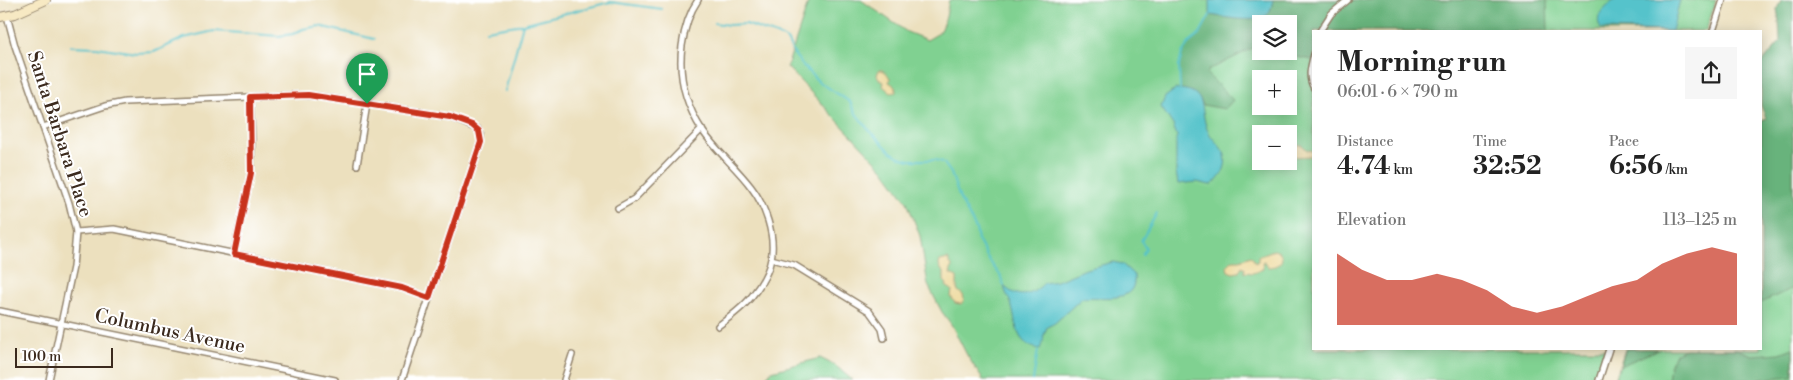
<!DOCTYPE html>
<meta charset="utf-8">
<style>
:root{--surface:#fff;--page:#f6f6f6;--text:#222;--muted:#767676;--accent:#c8321e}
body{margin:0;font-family:"Libre Bodoni",serif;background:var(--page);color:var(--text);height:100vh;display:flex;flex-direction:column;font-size:19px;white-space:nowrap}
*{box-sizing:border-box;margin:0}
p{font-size:16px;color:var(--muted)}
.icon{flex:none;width:28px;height:28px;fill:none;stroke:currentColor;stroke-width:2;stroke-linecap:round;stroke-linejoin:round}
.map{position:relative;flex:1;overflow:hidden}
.panel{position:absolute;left:1312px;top:30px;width:450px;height:320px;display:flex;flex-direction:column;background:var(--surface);border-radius:0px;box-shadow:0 2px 12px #0003}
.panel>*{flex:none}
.controls{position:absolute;left:1252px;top:15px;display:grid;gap:10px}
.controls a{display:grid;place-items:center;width:45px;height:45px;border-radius:0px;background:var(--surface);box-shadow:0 2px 12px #0003;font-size:25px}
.scale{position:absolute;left:15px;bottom:12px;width:98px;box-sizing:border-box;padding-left:5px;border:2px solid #3b2a1e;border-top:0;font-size:14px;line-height:18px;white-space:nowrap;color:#3b2a1e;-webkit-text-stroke:4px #fff;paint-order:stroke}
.pin{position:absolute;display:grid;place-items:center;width:42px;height:42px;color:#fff;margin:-51px -21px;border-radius:50% 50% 50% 0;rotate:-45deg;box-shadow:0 0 5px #0007}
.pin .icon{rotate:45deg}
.round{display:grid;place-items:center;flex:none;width:52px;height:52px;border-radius:0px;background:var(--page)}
.summary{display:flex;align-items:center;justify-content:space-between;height:85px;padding:0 25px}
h1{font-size:28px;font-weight:800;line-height:38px}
.figures{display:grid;grid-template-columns:repeat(3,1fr);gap:8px;height:85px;padding:5px 25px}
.figures div{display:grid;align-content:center}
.figures b{font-size:25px;font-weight:800}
.figures small{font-size:14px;font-weight:400}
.figures p{font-size:14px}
.chart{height:140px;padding:10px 25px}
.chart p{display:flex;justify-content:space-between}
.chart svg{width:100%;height:90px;margin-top:5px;fill:var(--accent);opacity:.7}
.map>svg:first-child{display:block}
.green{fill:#80d191;stroke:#5e7e58;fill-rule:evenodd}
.forest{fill:#68b37b;stroke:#526e4c}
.sand{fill:#eeda9e;stroke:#94825e}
.water{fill:#55c3cb;stroke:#487674}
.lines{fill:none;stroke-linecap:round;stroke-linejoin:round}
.stream{stroke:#55c3cb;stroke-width:2}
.street-casing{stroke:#94856e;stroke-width:8}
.secondary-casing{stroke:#94856e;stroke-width:10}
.street{stroke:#fff;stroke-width:5}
.secondary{stroke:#f7e9c3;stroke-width:8}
.route-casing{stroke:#fff;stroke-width:10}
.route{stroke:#c8321e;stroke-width:6}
.labels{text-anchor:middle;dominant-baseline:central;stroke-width:4;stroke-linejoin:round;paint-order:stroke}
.street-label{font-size:19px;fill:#3b2a1e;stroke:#fff}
</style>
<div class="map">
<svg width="1793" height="380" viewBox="0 0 1793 380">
<rect width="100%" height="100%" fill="#fff"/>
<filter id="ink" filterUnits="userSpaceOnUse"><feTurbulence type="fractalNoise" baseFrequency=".02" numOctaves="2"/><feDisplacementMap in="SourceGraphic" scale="10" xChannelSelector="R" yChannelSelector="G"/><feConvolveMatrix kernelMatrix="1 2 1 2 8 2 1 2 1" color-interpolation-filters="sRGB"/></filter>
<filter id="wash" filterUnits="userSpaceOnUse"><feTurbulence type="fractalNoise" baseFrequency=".0096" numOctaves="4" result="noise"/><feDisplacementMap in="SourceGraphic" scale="20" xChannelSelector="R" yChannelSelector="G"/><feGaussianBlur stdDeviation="1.12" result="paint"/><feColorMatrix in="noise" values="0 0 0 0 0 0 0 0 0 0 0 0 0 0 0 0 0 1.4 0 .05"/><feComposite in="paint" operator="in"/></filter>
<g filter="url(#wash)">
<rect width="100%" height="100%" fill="#ece0be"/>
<g class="green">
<path d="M809,0H861L907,32L927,40L939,33L946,17L949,0H1716L1706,31H1314V349H1605L1595,380H983L967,355L951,324L942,312L928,285L920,236L907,202L884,170L787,67ZM1261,24H1289V51H1261ZM1261,79H1289V106H1261ZM1261,134H1289V161H1261Z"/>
<path d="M1761,130L1793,136V380H1615L1625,349H1761Z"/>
<path d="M820,358L836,366L852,380H762L772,371Z"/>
</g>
<g class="forest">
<path d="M1273,0H1547L1548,30V31H1314V60L1296,57L1289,46V24H1261V44L1209,70L1207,74L1233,100L1225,109L1203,105C1199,95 1190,90 1180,89L1179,66L1182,53L1188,44L1199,35L1210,15C1224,17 1255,23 1267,15C1271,11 1272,5 1273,0Z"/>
<path d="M1781,0H1793V288L1761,303V122L1766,118L1761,106V64L1780,42L1779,21L1777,9Z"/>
<path d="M1793,348V375L1790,376L1752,380H1668L1670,366L1676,353L1685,349H1737L1752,355L1780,353Z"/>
<path d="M1626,349H1659L1620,366Z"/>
</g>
<g class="sand">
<path d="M879,70C884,69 888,74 890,79L889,82L895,86L896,92L891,93L883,86L884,82L880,80L877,75Z"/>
<path d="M1289,144L1302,145L1307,150L1313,151L1314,156L1289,157Z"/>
<path d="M1274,250L1279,252L1282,257C1282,264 1275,267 1268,267L1264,261L1262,262L1263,269L1253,273L1244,272L1245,268L1242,266L1239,272L1233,273L1228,271L1227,266L1233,260H1240L1251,256L1253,258L1255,263L1258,261V256Z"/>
<path d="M948,259L952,267L950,274L957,277V290L963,295L964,300L961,304L955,303L951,297L952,290L946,286L947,284L944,281V272L942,271L939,265L940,261Z"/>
</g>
<g class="water">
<path d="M1210,0H1273C1272,5 1271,11 1267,15C1255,24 1224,17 1210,15Z"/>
<path d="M1614,0H1680L1672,31L1601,29C1593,16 1605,9 1614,0Z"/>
<path d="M1176,89C1211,89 1198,114 1209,133C1213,140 1222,147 1225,155C1228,167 1220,181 1210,185L1197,182L1178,184L1176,172V139L1177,136L1173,125L1161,107L1165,97Z"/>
<path d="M1113,262L1122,264L1134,275C1138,306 1100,295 1082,298L1055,323L1047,327L1043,338L1044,339L1040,349C1014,345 1017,323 1011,304C1009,298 1005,293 1004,286C1018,300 1032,296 1044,283L1057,281L1086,269Z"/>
</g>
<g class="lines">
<g class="stream">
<path d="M714,23L730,25L746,24L782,37L787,40L794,54L803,66L818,81L850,102L854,111L868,129L891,152L899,157L909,160H935L943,162L951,173L960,199L976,229L978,240L990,262L1000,275L1004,286"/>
<path d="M486,30L523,24L610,2L662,9"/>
<path d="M71,46L97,47L136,53L154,52L184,38L214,31L279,36L293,34L303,29L319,26L374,39"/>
<path d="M1180,89L1179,66L1182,53L1188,44L1199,35L1210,15"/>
<path d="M505,91L523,24"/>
<path d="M1142,255L1146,248L1141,241L1157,213"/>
<path d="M1033,380L1038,350"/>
</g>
</g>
</g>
<g filter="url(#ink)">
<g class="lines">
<g class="street-casing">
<g id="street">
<path d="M698,0C689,13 684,31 682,46C678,76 686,105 702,130C716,151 736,167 751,187C765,205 776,236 771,259C769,271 760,286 752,296C743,308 730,317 718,326"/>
<path d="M7,16L15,46L69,203L76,232L73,267L49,380"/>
<path d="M1320,31L1331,14L1348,0"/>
<path d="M1713,31L1723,0"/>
<path d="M1314,54C1311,66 1307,77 1314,88"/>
<path d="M43,127L105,106L125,102L297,95L316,96L450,117L478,129L481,135V142L402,380"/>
<path d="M357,165L367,104"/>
<path d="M618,208L634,199L702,129"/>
<path d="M76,232L114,229L124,231L402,288L429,298"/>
<path d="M234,253L251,173L252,139L250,97"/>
<path d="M771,259L794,265L869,311L882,329L884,338"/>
<path d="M0,311L335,380"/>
<path d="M564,380L572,355"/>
<path d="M1599,380L1609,349"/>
</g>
</g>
<g class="secondary-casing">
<path id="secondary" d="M0,17L15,14L46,0"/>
</g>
<use href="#street" class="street"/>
<use href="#secondary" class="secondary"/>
</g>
</g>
<g class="lines" filter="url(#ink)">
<g class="route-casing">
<path id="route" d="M308,95L450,117L472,125L479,131L481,142L429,298L402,288L234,254L251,173L250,97Z"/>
</g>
<use href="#route" class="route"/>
</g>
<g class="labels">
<g class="street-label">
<text transform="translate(60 134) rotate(72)">Santa Barbara Place</text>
<text transform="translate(170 331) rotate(12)">Columbus Avenue</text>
</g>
</g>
</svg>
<div class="controls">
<a><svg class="icon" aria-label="layers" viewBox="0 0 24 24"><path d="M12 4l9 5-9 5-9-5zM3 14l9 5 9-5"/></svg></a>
<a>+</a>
<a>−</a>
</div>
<div class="scale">100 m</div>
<div class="pin" style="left:367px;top:104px;background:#1e9e55"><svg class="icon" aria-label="arrive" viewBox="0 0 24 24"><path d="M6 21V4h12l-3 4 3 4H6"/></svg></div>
<section class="panel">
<div class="summary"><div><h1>Morning run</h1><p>06:01 · 6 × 790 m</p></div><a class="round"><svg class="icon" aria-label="share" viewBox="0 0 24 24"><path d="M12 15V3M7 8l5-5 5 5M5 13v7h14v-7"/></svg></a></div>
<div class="figures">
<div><p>Distance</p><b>4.74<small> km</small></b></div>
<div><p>Time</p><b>32:52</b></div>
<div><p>Pace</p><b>6:56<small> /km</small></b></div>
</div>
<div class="chart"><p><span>Elevation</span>113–125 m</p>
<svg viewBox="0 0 160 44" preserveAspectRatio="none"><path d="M0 44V9L10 17L20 22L30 22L40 19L50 22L60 27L70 35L80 38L90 35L100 30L110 25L120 22L130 14L140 9L150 6L160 9V44z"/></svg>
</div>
</section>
</div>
